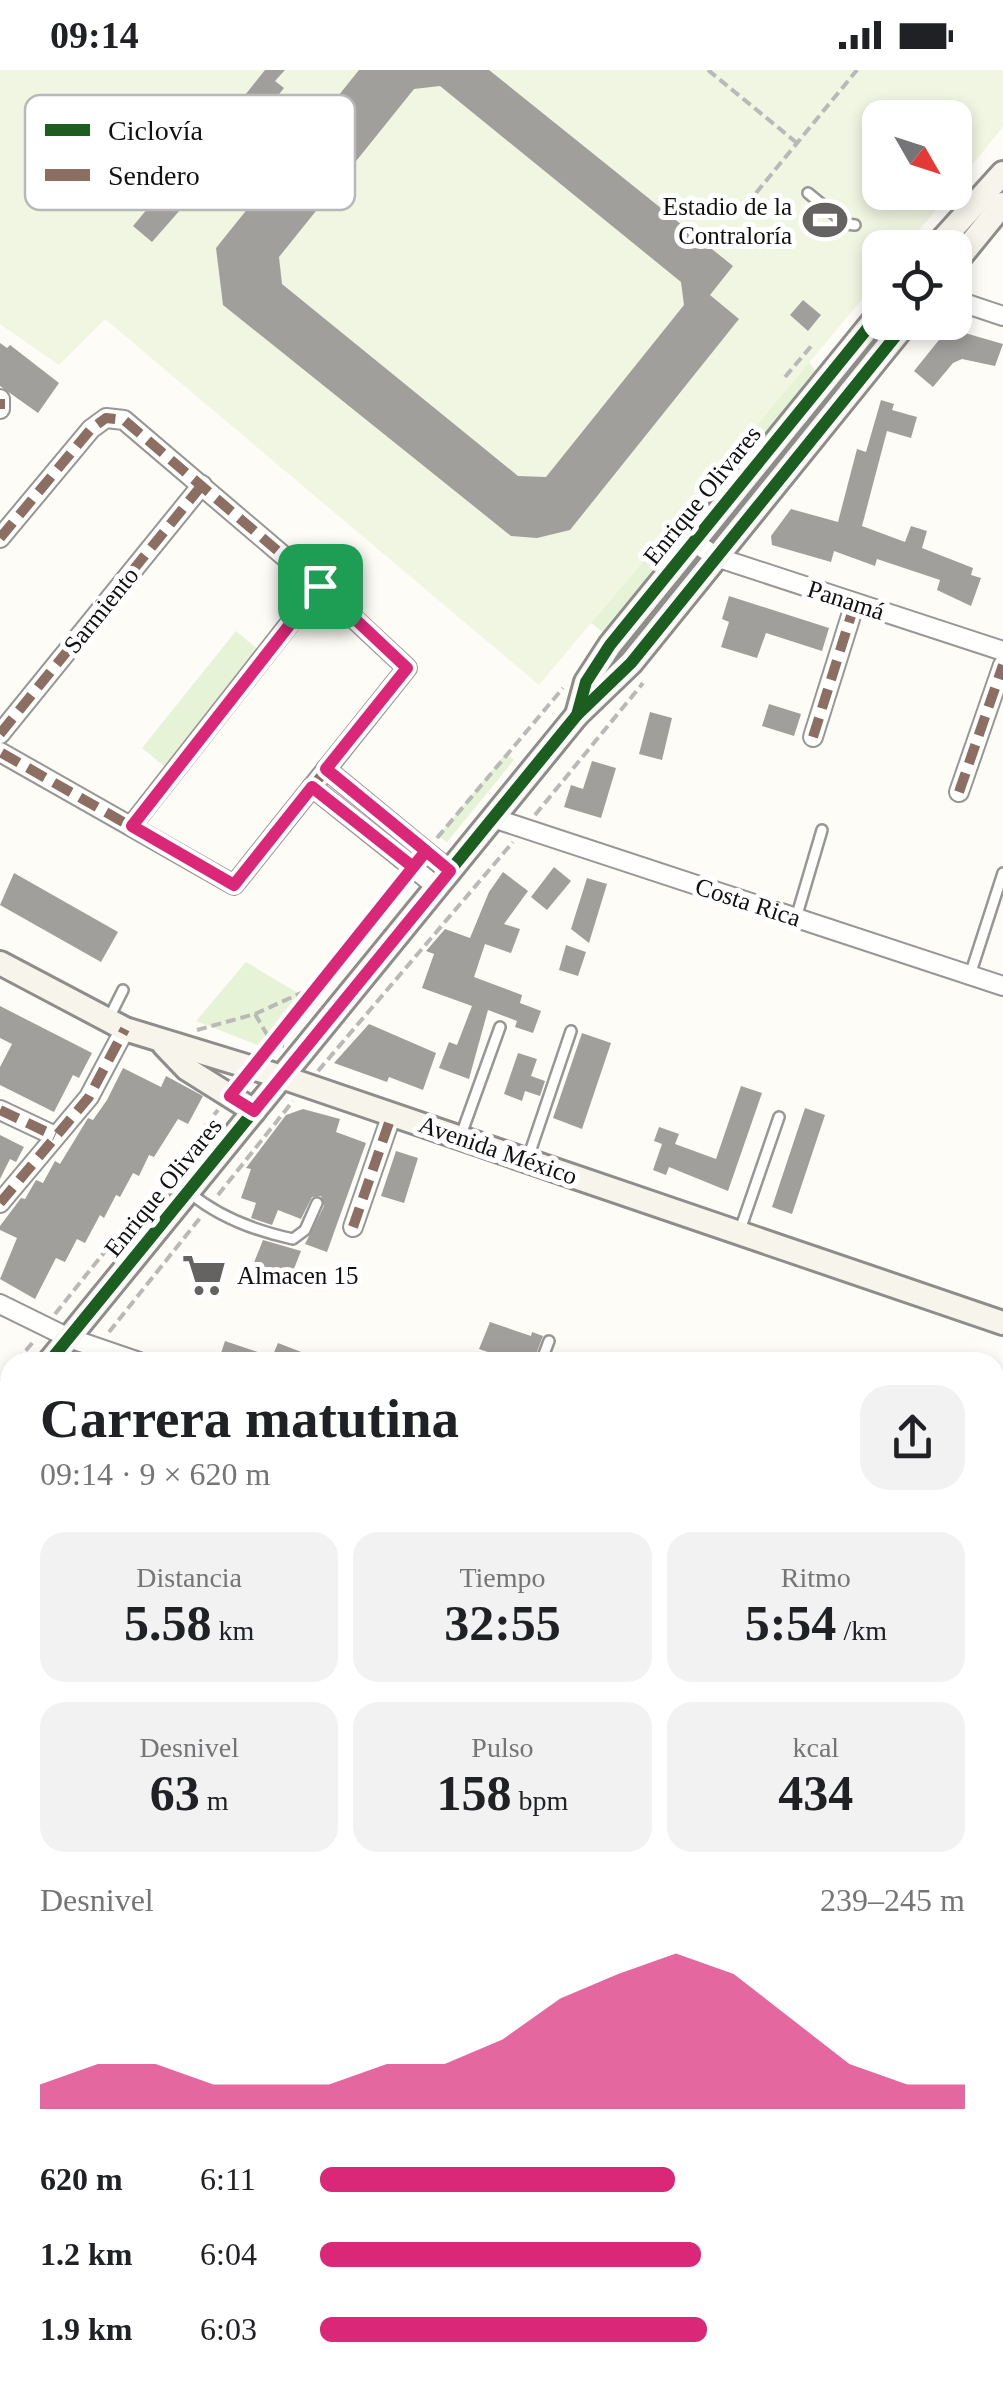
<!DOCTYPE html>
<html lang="es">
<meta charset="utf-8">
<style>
:root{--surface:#fff;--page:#f2f2f2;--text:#202124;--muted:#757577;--accent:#db2777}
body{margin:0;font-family:Georgia,serif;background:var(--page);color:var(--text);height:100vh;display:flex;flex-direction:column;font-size:38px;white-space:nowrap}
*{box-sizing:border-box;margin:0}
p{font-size:32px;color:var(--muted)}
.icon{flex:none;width:55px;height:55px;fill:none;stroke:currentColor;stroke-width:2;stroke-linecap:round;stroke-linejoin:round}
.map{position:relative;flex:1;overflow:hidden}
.panel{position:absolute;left:0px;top:1282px;width:1005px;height:1038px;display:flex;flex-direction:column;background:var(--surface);border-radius:30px 30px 0 0;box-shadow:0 5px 15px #0003}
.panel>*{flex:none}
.needle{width:65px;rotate:129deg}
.tools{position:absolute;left:862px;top:30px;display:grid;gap:20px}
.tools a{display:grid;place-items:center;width:110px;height:110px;border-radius:20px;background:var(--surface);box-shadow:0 5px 15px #0003;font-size:50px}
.pin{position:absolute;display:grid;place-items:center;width:85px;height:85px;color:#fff;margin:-42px;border-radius:20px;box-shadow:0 5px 15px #0006}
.round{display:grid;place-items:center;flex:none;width:105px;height:105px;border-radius:30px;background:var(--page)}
.overview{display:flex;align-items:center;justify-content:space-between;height:170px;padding:0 40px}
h1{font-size:55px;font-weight:600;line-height:75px}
.figures{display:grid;grid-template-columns:repeat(3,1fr);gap:15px;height:170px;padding:10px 40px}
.figures div{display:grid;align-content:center;border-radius:25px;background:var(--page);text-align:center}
.figures b{font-size:50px;font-weight:600}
.figures small{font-size:28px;font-weight:400}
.figures p{font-size:28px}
.chart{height:280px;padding:20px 40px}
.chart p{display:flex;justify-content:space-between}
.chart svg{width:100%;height:180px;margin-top:10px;fill:var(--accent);opacity:.7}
ul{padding:0 40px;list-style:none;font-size:32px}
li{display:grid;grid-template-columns:160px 120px 1fr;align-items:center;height:75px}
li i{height:25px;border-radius:12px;background:var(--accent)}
.status{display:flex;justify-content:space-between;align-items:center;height:70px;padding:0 50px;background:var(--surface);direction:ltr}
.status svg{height:28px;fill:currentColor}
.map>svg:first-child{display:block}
.green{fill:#e7f3d7}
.pitch{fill:#f0f6e1}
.building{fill:#a19f9c;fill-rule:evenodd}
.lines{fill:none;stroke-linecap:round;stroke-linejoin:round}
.lane-casing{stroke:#979795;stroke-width:14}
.street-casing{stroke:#979795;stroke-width:22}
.secondary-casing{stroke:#8e8d8b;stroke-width:28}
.primary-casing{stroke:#858482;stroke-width:30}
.path{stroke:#b9b9b8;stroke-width:4;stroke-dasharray:10 5;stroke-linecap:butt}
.lane{stroke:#fffffe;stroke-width:9}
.street{stroke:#fffffe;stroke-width:18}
.secondary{stroke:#f6f4eb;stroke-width:22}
.primary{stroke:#ede9dc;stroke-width:25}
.quiet{stroke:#8d6e63;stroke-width:10;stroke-dasharray:20 10;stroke-linecap:butt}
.cycleway-casing{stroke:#fff;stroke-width:19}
.cycleway{stroke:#1b5e20;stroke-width:12}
.route-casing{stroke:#fff;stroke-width:20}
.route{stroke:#db2777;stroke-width:12}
.labels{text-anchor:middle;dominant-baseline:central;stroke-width:10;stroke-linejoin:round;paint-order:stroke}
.poi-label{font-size:25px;fill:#111;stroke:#fff;text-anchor:end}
.street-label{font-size:25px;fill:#111;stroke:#fff}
.key{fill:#fff;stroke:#b8b8b8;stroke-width:2.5}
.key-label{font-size:28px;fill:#111}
</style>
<div class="status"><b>09:14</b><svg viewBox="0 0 49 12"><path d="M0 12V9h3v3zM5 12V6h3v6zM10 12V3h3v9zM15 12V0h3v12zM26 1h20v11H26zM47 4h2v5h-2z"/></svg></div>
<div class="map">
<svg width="1003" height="2319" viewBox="0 0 1003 2319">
<rect width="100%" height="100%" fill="#fdfcf7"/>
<g class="green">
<path d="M881,253H893L742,441L734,434Z"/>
<path d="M809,292L816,302L814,308L720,422L708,413Z"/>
<path d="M703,420L713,429L604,563L591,553Z"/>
<path d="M236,561L260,581L166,698L142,678Z"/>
<path d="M506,683L514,690L447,772L438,766Z"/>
<path d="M401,810L410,817L319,928L311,921Z"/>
<path d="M246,892L301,925L260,976L196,951Z"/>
</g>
<path class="pitch" d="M0,0H1003V57L955,116V48H880V122L950,123L905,177L880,178V208L539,615L105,249L59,295L0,254Z"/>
<g class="building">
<path d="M265,0H285L275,11L284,18L211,109L192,92Z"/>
<path d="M359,0H489L733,196L710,225L739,249L570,460L537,468L511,466L223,235L216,178ZM440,16L681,212L684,235L546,407L518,406L282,214L279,187L414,19Z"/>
<path d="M168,114L188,131L152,172L133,156Z"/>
<path d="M803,230L821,245L808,261L790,245Z"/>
<path d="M958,261L1003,274L995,296L962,289L953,293L933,317L914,301L943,265Z"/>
<path d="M0,273L7,278L10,275L59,313L38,343L0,316Z"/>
<path d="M881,330L894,334L892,340L917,347L911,368L887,361L862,456L905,472L911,456L927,461L922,478L973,498L971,505L981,508L971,536L937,520L940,510L877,489L875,496L834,481L831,492L772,475L771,466L791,439L838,452L857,379L866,382Z"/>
<path d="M729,526L829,558L822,581L766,563L757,588L721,577L729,552L722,549Z"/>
<path d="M769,634L801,644L794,666L762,656Z"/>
<path d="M650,642L672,648L662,690L639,684Z"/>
<path d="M592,691L616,698L601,748L564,737L571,715L583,719Z"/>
<path d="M554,797L571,811L547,840L531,827Z"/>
<path d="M503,802L528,821L504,854L520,859L511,883L485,874L474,907L522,925L520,933L541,941L533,963L515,957L517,951L488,940L469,1009L439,998L449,972L457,975L472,936L422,918L434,884L426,881L445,859L470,868L489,822Z"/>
<path d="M14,803L118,862L101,892L0,835Z"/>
<path d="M587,808L607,814L589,873L571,859Z"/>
<path d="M566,875L586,882L578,906L559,900Z"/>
<path d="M0,936L92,983L79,1008L73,1005L54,1042L0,1015V997L12,974L0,968Z"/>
<path d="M369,954L436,983L423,1020L389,1007L387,1012L334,993Z"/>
<path d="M582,963L611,973L582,1059L553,1048Z"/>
<path d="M518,983L537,989L531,1006L545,1011L540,1026L525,1021L522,1031L504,1024Z"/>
<path d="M123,998L161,1017L166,1006L203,1026L188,1054L178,1049L154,1087L149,1085L139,1106L133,1103L120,1127L116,1125L104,1148L100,1145L85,1173L77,1169L65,1192L56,1188L35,1229L0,1209L17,1168L0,1160V1156L21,1128L25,1129L36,1110L43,1113L55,1091L60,1094L88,1048L93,1050L107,1030Z"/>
<path d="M741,1016L762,1023L728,1121L669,1097L666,1105L653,1100L662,1074L654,1071L659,1057L679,1064L675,1074L716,1089Z"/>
<path d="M805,1038L825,1045L792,1144L772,1137Z"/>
<path d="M303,1039L340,1049L336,1062L366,1073L327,1182L305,1174L324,1136L321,1126L312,1127L301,1149L278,1140L272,1155L251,1148L256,1133L241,1128L251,1099L246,1098L286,1045Z"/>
<path d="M0,1065L24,1077L16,1092L10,1089L0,1109Z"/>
<path d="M396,1081L418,1088L404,1133L381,1126Z"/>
<path d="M263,1170L301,1181L290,1209L253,1195Z"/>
<path d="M490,1252L531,1266L532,1262L543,1266L533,1292H517L479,1279Z"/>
<path d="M225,1271L272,1287L278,1273L327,1292H229L219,1289Z"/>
</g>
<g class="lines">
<g class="lane-casing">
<g id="lane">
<path d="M808,123L846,154L855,155"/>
<path d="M796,848L822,760"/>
<path d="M970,905L1003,803"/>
<path d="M109,948L123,920"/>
<path d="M461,1065L500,957"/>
<path d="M528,1088L571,961"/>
<path d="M190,1123C220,1148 256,1161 293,1169L305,1160L317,1133"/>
<path d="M740,1160L779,1047"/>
<path d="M541,1292L549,1271"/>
<path d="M0,1824L10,1827"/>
<path d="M995,2075L1003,2077"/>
<path d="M995,2102L1003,2120"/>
</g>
</g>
<g class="street-casing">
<g id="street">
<path d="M955,230L1003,246"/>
<path d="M0,329V339"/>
<path d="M0,468L91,359L106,348L124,350L319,516L407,598L234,815L0,682"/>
<path d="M693,471L716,487L1003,581"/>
<path d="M0,664L202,415"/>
<path d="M813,667L855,533"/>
<path d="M326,699L450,801"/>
<path d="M312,717L437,817"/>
<path d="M959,722L1003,595"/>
<path d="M493,748L1003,916"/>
<path d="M132,755L319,516"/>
<path d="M0,1040L55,1066"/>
<path d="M0,1133L89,1027L125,959"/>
<path d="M353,1157L392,1044"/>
<path d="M0,1234L69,1268L139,1292"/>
<path d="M0,1581L10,1584"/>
<path d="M995,1587L1003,1590"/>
<path d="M995,1923L1003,1926"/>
<path d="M0,2095L10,2099"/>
<path d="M0,2233L10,2237"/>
<path d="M298,2310L324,2319"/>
<path d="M131,2319L134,2310"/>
<path d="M268,2319L271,2310"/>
<path d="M554,2319L561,2310"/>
</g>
</g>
<g class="secondary-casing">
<g id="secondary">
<path d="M935,178L1003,103"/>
<path d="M955,193L1003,134"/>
<path d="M577,645L586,612L610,575L880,243"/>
<path d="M0,893L125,959L282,1007L1003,1253"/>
<path d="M164,975L187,999L254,1041"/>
<path d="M49,1292L577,645L631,593L907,252"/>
<path d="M0,1352L10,1340"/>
<path d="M0,1935L10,1939"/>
<path d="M995,2139L1003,2125"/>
<path d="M870,2319L877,2310"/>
</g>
</g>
<g class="primary-casing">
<g id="primary">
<path d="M0,1850L10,1855"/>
<path d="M0,1900L10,1903"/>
<path d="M995,2174L1003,2177"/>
<path d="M995,2271L1003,2274"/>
</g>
</g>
<g class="path">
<path d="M708,0L797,73"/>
<path d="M756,123L857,0"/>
<path d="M785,307L813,274"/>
<path d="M535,745L643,613"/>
<path d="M437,768L563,618"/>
<path d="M255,944L272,973L284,976"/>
<path d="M197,960L255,944L301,923L308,927"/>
<path d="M264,982L403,810"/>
<path d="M318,1001L513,772"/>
<path d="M218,1125L293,1031"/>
<path d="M55,1244L218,1040"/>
<path d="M109,1262L200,1148"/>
<path d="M16,1292L34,1271"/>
<path d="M0,1313L10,1300"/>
<path d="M956,2319L959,2310"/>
</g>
<use href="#lane" class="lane"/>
<use href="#street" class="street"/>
<use href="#secondary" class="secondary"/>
<use href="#primary" class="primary"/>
<g class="quiet">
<path d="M0,329V339"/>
<path d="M0,468L91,359L106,348L124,350L319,516L407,598L234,815L0,682"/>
<path d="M0,664L202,415"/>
<path d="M813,667L855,533"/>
<path d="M959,722L1003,595"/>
<path d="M132,755L319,516"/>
<path d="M0,1040L55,1066"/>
<path d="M0,1133L89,1027L125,959"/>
<path d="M353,1157L392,1044"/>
<path d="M0,2095L10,2099"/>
<path d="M0,2233L10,2237"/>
<path d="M298,2310L324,2319"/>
<path d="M268,2319L271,2310"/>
</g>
<g class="cycleway-casing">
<g id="cycleway">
<path d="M577,645L586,612L610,575L880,243"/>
<path d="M49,1292L577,645L631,593L907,252"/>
</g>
</g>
<use href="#cycleway" class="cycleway"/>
</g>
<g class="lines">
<g class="route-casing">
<path id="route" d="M320,516L407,598L326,699L426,781L230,1026L254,1041L450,801L426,781L413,797L312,717L234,815L132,756L320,516"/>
</g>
<use href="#route" class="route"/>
</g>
<defs>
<g id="stadium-bare" transform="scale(3.45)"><path d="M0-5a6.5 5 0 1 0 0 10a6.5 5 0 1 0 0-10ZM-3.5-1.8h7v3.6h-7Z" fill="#646362" stroke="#fff" stroke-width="2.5" paint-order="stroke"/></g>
<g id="supermarket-bare" transform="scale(3.45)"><path d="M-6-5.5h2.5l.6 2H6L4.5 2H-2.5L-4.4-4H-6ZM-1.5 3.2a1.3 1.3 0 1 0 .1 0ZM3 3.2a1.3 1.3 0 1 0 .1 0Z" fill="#646362" stroke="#fff" stroke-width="2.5" paint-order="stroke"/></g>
</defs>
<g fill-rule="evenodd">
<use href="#stadium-bare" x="825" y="150"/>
<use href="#supermarket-bare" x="204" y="1205"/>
</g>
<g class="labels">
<g class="poi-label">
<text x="792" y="136">Estadio de la<tspan x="792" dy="29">Contraloría</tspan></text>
<text x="237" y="1205" text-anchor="start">Almacen 15</text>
</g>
<g class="street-label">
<text transform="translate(702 425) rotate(-51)">Enrique Olivares</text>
<text transform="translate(846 530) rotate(18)">Panamá</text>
<text transform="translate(101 540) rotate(-51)">Sarmiento</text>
<text transform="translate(748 832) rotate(18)">Costa Rica</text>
<text transform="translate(498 1080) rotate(19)">Avenida México</text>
<text transform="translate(163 1117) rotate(-51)">Enrique Olivares</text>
</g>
</g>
<rect x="25" y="25" width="330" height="115" rx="15" class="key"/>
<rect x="45" y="54" width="45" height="12" fill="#1b5e20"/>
<rect x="45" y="99" width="45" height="12" fill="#8d6e63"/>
<g class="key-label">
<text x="108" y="70">Ciclovía</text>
<text x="108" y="115">Sendero</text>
</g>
</svg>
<div class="tools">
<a><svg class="needle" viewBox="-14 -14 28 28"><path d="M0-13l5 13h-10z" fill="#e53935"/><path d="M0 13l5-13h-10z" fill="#757577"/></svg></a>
<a><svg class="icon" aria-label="locate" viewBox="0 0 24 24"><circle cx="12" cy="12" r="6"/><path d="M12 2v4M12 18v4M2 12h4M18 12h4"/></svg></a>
</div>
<div class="pin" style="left:320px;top:516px;background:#1e9e55"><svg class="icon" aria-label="arrive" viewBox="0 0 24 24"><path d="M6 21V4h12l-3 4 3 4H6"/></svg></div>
<section class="panel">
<div class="overview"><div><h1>Carrera matutina</h1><p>09:14 · 9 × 620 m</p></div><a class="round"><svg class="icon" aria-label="share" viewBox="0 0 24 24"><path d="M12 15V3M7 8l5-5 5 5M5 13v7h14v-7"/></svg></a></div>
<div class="figures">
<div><p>Distancia</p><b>5.58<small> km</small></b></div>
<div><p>Tiempo</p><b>32:55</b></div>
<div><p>Ritmo</p><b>5:54<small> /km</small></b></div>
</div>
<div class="figures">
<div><p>Desnivel</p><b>63<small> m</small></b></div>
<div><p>Pulso</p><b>158<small> bpm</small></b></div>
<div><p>kcal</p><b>434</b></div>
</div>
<div class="chart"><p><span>Desnivel</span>239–245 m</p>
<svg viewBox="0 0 160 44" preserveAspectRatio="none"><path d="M0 44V38L10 33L20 33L30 38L40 38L50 38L60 33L70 33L80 27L90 17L100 11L110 6L120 11L130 22L140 33L150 38L160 38V44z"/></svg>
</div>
<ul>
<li><b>620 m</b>6:11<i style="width:55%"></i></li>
<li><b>1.2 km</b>6:04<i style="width:59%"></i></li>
<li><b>1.9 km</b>6:03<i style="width:60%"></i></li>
</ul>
</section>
</div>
